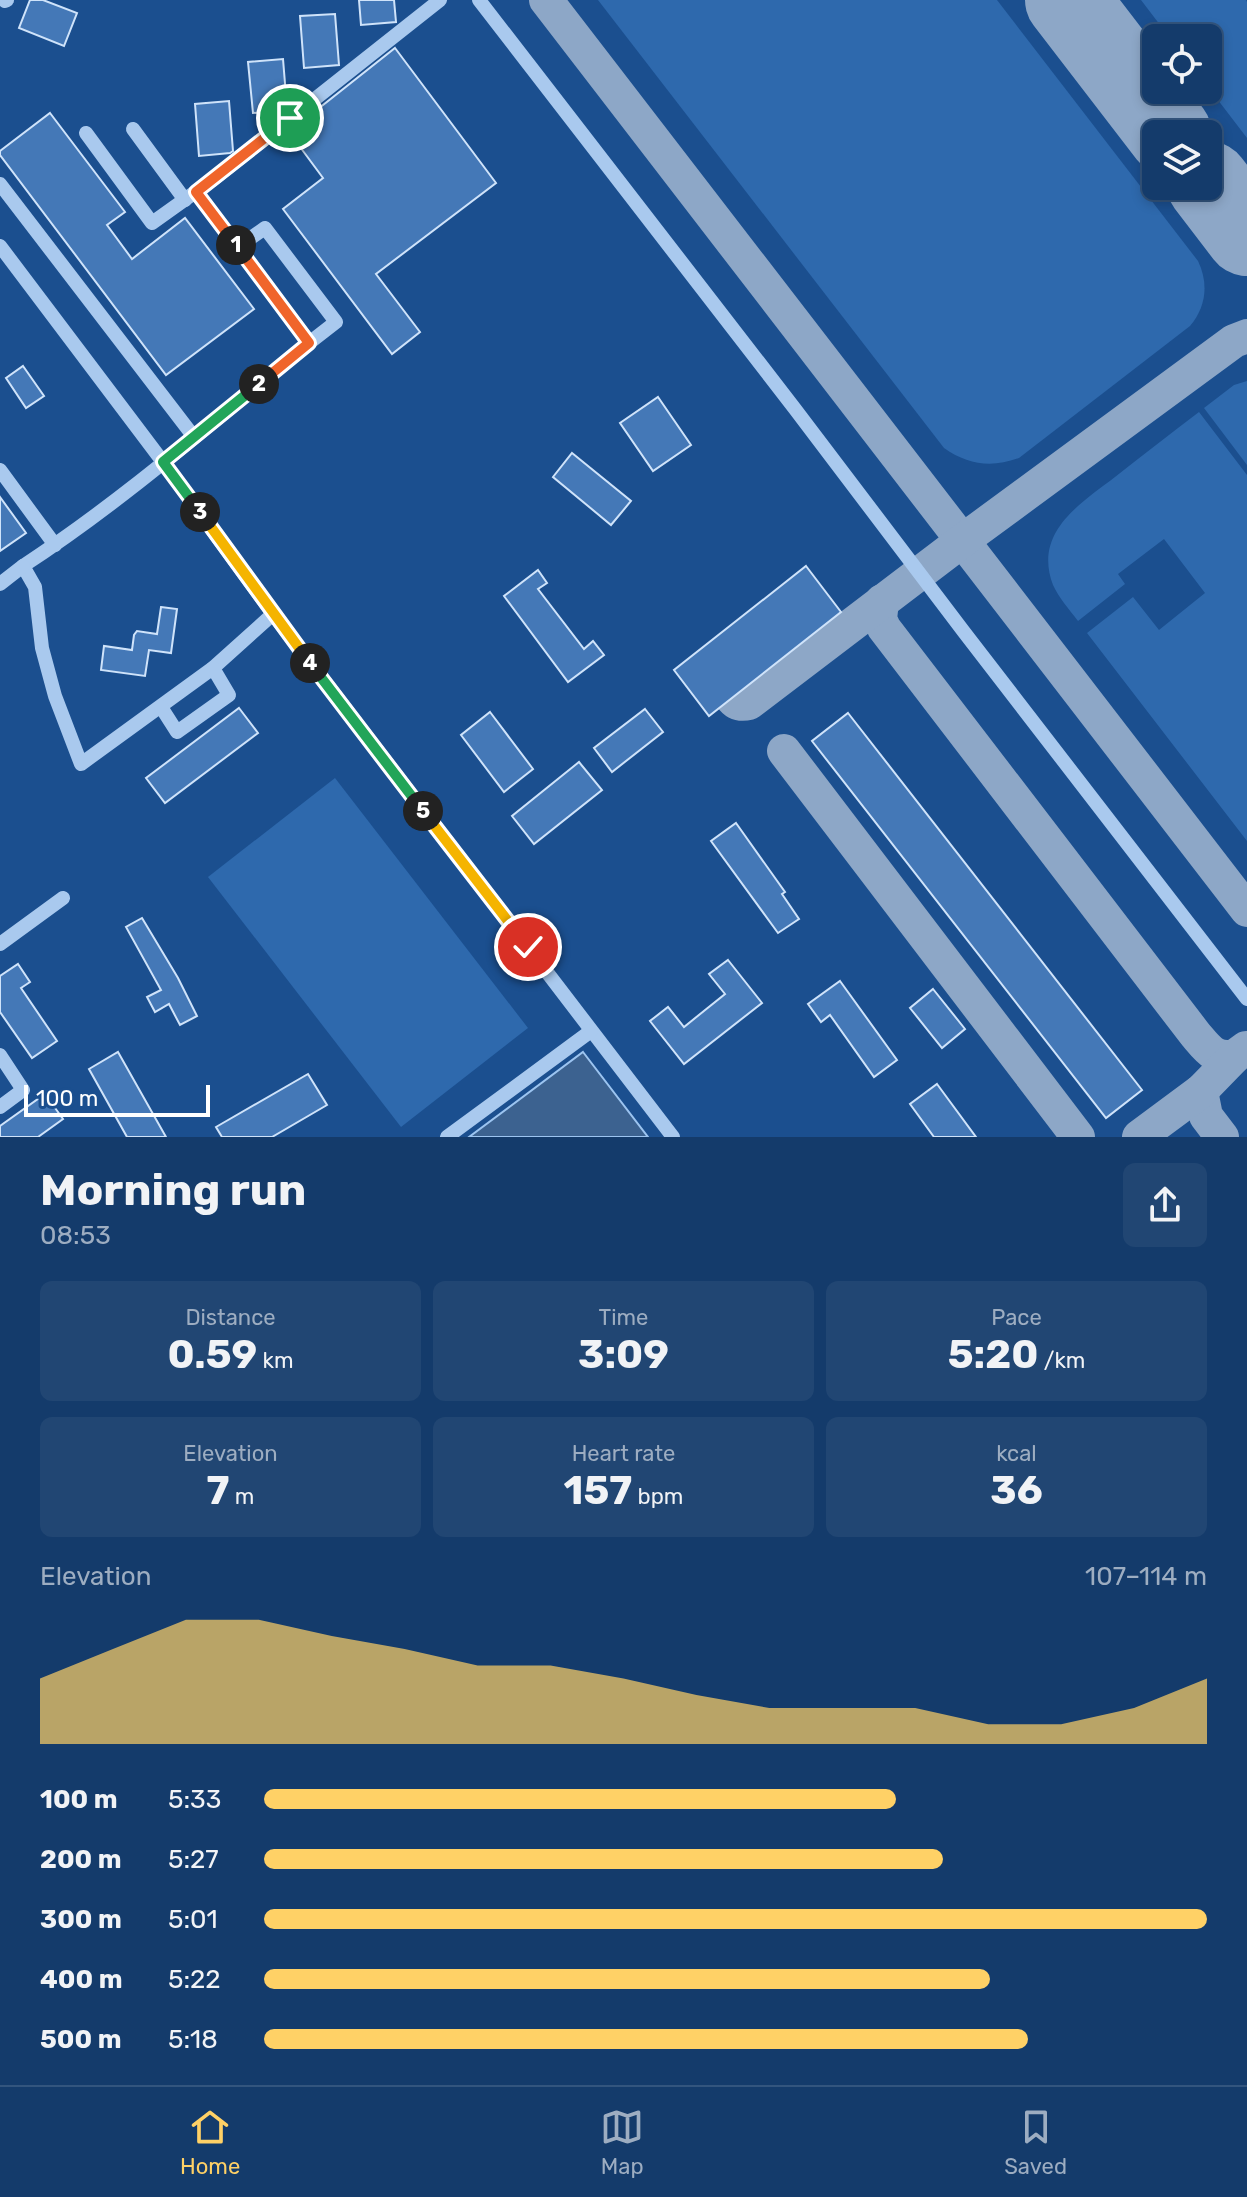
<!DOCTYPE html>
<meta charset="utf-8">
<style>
:root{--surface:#143b6b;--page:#214673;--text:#f1f3f6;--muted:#9dadc1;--line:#33557e;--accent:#ffd166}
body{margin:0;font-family:Rubik,sans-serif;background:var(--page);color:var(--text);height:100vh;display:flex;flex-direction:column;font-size:30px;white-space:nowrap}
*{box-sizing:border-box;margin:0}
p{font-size:26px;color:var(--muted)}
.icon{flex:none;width:44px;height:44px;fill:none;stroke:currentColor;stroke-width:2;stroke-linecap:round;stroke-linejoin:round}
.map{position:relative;height:1137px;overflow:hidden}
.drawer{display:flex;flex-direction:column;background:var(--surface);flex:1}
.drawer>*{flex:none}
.controls{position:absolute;left:1142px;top:24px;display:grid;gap:16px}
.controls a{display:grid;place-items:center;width:80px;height:80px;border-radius:12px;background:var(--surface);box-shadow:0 4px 12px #0003,0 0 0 2px var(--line);font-size:40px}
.scale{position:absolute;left:24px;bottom:20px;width:186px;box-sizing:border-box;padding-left:8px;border:4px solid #fff;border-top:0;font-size:22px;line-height:28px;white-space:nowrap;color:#fff;-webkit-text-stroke:6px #1b4f8f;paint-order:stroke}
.pin{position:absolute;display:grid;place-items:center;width:68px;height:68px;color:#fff;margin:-34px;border:4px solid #fff;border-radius:50%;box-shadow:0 2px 8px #0007}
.km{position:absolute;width:40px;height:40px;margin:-20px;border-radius:50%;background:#222;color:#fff;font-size:22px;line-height:40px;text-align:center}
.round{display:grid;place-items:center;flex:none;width:84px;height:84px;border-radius:12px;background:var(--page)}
.summary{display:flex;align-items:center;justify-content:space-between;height:136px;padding:0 40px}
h1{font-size:44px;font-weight:700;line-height:60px}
.stats{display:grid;grid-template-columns:repeat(3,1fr);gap:12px;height:136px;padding:8px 40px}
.stats div{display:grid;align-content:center;border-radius:12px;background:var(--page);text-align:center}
.stats b{font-size:40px;font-weight:700}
.stats small{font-size:22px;font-weight:400}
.stats p{font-size:22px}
.chart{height:224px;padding:16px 40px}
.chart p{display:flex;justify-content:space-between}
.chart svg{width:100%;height:144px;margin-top:8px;fill:var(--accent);opacity:.7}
ul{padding:0 40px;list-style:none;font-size:26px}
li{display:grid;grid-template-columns:128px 96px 1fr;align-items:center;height:60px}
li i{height:20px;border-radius:10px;background:var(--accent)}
.tabs{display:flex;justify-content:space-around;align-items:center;height:112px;border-top:2px solid var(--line);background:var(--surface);font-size:22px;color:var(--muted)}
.tabs a{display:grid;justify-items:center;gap:4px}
.tabs .active{color:var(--accent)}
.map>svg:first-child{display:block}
.green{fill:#2e69ad}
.water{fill:#3c6290;stroke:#9cc4f0;stroke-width:2}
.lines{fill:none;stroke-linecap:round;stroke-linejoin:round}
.taxiway{stroke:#8da7c7;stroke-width:34}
.runway{stroke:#8da7c7;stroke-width:84}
.building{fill:#4478b7;stroke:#cfe3fa;stroke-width:2}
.minor{stroke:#a9c9ee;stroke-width:14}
.split-1-casing{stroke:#fff;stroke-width:16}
.split-2-casing{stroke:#fff;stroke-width:16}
.split-3-casing{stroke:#fff;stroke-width:16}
.split-4-casing{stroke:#fff;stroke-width:16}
.split-5-casing{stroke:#fff;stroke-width:16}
.split-6-casing{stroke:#fff;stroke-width:16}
.split-1{stroke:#f0652b;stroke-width:10}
.split-2{stroke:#f0652b;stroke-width:10}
.split-3{stroke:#22a559;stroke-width:10}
.split-4{stroke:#f5b400;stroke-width:10}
.split-5{stroke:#22a559;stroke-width:10}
.split-6{stroke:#f5b400;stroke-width:10}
</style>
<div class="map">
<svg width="1247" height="1137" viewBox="0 0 1247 1137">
<rect width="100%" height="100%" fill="#1b4f8f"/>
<g class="green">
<path d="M598,0H997L1198,261C1209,284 1206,307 1190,326L1019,458C992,468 968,465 944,448Z"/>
<path d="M1141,0H1246L1247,2V138L1208,87V38H1170Z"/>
<path d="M1247,381V465L1204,408L1234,385Z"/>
<path d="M1199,412L1247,475V841L1087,633L1133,597L1159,630L1205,593L1164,539L1118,574L1125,584L1078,621C1069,609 1059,598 1053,585C1033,532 1080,504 1115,477C1143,455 1171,433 1199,412Z"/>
<path d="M335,778L528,1028L401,1127L208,877Z"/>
</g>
<path class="water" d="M583,1052L648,1137H469Z"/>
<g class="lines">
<g class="taxiway">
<path d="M546,0L1247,910"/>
<path d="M1239,223L1247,234"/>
<path d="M882,601L880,619L884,628L1195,1034C1207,1048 1215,1061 1235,1056"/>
<path d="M731,697C736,704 741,705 749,703L962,541L1234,341L1247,336"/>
<path d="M784,751L1078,1137"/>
<path d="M1201,1091L1206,1116L1222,1137"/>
<path d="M1139,1137L1201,1091L1235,1056L1246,1048"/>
</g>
<g class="runway">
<path d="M1067,0L1170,134"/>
<path d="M1208,183L1247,234"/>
</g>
</g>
<g class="building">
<path d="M30,0H43L77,13L64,46L19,28Z"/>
<path d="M359,0H394L396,22L361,25Z"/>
<path d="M335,14L339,65L304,68L300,16Z"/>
<path d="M395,48L496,183L376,274L420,332L392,354L283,209L323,178L289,132Z"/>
<path d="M283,59L287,108L284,111L253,113L248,62Z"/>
<path d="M229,101L233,151L230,153L199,156L195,104Z"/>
<path d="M50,113L125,212L107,225L132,259L185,218L254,309L166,375L0,155V151Z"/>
<path d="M23,366L44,396L26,408L6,378Z"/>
<path d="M658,397L691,445L653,471L620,423Z"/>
<path d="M572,453L631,501L611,525L553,477Z"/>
<path d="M0,497L26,533L0,551Z"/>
<path d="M806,566L841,612L709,716L674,670Z"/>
<path d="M538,570L547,583L538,589L584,649L593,641L604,655L568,682L504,596Z"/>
<path d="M161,607L177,609L171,653L149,650L145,676L101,670L104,646L132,650L134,635L137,631L157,634Z"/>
<path d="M239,708L258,733L165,803L146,778Z"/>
<path d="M645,709L663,732L612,772L594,748Z"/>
<path d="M490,712L533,769L504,792L461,735Z"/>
<path d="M848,713L1142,1090L1106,1118L812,741Z"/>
<path d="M579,762L602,790L534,844L512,816Z"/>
<path d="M736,823L785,892L782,894L799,919L778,933L711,841Z"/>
<path d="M142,918L178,978L197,1016L180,1025L169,1004L155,1012L147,997L161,990L126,927Z"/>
<path d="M728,960L762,1003L684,1064L650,1021L668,1007L684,1027L725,994L709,974Z"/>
<path d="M18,964L30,982L21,988L57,1041L32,1058L0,1012V976Z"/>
<path d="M840,981L897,1060L874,1077L830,1015L821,1022L808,1004Z"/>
<path d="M933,989L965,1029L942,1048L910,1008Z"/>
<path d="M118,1052L166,1137H127L89,1069Z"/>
<path d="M308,1074L327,1105L272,1137H222L216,1127Z"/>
<path d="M937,1084L976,1137H934L910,1104Z"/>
<path d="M45,1094L63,1119L38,1137H0V1126Z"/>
</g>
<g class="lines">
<g class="minor">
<path d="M479,0L795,409L964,632L1247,999"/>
<path d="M5,1L7,0"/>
<path d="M133,129L185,200"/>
<path d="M86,133L152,223L215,178L440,0"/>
<path d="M0,184L194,437"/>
<path d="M196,192L309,343C216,419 124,500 23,566L35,587L42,648L55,696L81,764L213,668L273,614"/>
<path d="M0,246L163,462L273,614L673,1137"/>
<path d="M238,247L265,228L336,322L309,343"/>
<path d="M0,470L55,545"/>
<path d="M0,584L23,566"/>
<path d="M161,707L177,732L229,695L213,668"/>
<path d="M0,944L63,898"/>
<path d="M0,1055L23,1090L0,1107"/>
<path d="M447,1137L591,1031"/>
</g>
</g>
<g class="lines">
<g class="split-1-casing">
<path id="split-1" d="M236,245L196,192L290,118"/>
</g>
<g class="split-2-casing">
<path id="split-2" d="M236,245L309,343L259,384"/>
</g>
<g class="split-3-casing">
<path id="split-3" d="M200,512L163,462L259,384"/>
</g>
<g class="split-4-casing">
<path id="split-4" d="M200,512L310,663"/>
</g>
<g class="split-5-casing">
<path id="split-5" d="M310,663L423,811"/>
</g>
<g class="split-6-casing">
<path id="split-6" d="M423,811L528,947"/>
</g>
<use href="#split-1" class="split-1"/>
<use href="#split-2" class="split-2"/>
<use href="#split-3" class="split-3"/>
<use href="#split-4" class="split-4"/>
<use href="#split-5" class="split-5"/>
<use href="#split-6" class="split-6"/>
</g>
</svg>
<div class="controls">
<a><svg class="icon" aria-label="locate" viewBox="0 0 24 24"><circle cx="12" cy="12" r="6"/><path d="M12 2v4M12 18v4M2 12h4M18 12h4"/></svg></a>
<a><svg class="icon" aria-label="layers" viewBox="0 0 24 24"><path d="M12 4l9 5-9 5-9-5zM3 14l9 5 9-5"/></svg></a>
</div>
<div class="scale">100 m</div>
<div class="pin" style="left:290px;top:118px;background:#1e9e55"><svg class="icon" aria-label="arrive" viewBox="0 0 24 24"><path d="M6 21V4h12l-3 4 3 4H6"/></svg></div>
<div class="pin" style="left:528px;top:947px;background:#d93025"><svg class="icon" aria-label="check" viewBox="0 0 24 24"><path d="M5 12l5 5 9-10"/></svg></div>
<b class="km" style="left:236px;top:245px">1</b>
<b class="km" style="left:259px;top:384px">2</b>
<b class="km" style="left:200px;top:512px">3</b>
<b class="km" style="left:310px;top:663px">4</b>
<b class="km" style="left:423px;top:811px">5</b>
</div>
<section class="drawer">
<div class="summary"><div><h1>Morning run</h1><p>08:53</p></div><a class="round"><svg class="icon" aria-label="share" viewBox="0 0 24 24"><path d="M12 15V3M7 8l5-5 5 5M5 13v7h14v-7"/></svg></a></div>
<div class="stats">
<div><p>Distance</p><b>0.59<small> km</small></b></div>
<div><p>Time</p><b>3:09</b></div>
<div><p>Pace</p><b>5:20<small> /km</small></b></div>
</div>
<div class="stats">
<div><p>Elevation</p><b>7<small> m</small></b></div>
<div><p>Heart rate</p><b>157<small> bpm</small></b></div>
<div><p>kcal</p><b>36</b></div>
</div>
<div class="chart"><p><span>Elevation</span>107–114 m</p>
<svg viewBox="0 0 160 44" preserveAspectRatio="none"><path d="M0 44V24L10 15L20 6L30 6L40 11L50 15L60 20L70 20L80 24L90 29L100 33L110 33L120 33L130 38L140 38L150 33L160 24V44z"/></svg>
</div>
<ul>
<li><b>100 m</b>5:33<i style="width:67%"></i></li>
<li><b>200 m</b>5:27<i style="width:72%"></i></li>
<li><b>300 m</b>5:01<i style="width:100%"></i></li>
<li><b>400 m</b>5:22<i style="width:77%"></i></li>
<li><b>500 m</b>5:18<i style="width:81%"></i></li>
</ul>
</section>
<nav class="tabs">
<a class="active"><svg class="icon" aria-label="home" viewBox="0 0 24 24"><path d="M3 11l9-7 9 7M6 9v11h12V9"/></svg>Home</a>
<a><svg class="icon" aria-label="map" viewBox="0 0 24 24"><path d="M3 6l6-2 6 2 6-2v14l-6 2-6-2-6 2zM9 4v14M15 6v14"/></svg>Map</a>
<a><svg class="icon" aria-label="saved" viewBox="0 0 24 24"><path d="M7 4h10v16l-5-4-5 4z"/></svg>Saved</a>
</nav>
